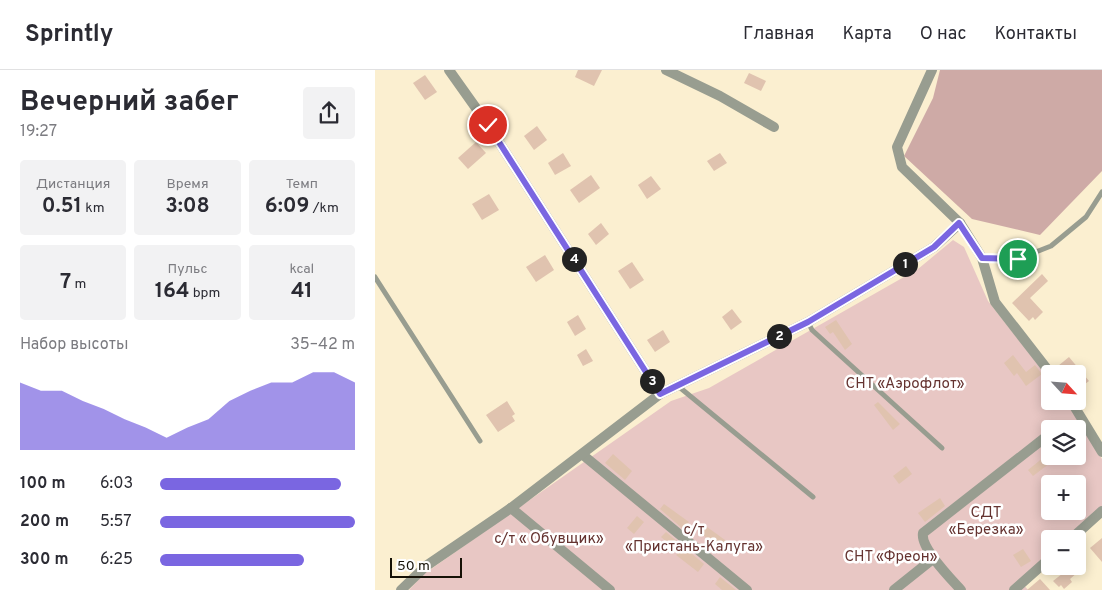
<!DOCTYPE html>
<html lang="ru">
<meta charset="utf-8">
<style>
:root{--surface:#fff;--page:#f2f2f3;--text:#2b2b33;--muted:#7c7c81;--line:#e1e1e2;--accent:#7a66e1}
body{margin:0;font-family:Overpass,sans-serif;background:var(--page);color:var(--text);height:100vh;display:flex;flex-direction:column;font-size:19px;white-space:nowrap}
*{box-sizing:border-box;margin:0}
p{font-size:16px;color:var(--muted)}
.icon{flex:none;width:28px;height:28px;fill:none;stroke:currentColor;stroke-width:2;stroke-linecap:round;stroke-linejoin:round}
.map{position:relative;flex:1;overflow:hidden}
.drawer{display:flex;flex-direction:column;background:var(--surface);width:375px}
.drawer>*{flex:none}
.needle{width:32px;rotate:116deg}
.buttons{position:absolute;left:666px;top:295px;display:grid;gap:10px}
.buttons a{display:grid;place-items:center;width:45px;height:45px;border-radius:5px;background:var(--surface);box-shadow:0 2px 12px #0003;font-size:25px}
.scale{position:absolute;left:15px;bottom:12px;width:72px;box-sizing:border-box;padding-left:5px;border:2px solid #161207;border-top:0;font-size:14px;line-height:18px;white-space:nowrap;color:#161207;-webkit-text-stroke:4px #fff;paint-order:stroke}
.pin{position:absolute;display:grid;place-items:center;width:42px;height:42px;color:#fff;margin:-21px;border:2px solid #fff;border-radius:50%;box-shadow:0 1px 5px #0007}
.km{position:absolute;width:25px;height:25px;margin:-12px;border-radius:50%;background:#222;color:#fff;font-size:14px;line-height:25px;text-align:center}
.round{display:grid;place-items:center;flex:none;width:52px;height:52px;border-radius:5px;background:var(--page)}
.headline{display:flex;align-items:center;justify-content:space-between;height:85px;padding:0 20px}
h1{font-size:28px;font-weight:700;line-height:38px}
.stats{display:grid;grid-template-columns:repeat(3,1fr);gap:8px;height:85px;padding:5px 20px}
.stats div{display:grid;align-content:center;border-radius:5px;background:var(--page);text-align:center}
.stats b{font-size:21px;font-weight:700}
.stats small{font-size:14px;font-weight:400}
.stats p{font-size:14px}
.chart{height:140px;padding:10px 20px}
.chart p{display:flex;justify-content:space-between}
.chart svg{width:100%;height:90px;margin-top:5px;fill:var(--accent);opacity:.7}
ul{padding:0 20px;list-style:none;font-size:16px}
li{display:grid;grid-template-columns:80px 60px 1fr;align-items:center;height:38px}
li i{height:12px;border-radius:6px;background:var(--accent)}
header{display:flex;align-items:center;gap:30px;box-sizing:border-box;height:70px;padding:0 25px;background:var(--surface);border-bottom:1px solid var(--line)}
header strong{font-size:24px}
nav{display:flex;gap:28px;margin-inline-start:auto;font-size:18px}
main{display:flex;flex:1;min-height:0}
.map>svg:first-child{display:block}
.green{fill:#e8c7c4;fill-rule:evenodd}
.forest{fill:#ceaaa6}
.building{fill:#e0c3af}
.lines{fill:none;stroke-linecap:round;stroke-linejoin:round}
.service{stroke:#989d90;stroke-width:5}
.minor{stroke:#989d90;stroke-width:10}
.route-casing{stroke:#fff;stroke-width:10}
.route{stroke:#7a66e1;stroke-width:6}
.labels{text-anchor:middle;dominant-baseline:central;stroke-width:5;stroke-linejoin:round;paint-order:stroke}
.park-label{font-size:15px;fill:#653330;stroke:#fff}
</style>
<header>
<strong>Sprintly</strong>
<nav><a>Главная</a><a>Карта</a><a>О нас</a><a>Контакты</a></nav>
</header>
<main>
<section class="drawer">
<div class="headline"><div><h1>Вечерний забег</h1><p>19:27</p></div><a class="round"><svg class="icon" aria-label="share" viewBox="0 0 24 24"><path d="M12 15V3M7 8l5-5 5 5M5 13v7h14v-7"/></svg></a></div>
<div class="stats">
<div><p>Дистанция</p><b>0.51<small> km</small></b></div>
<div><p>Время</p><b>3:08</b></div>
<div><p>Темп</p><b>6:09<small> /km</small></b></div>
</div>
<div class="stats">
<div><b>7<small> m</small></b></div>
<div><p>Пульс</p><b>164<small> bpm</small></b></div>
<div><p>kcal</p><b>41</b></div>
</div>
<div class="chart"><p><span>Набор высоты</span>35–42 m</p>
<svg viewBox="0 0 160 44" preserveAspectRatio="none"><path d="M0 44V11L10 15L20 15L30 20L40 24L50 29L60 33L70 38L80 33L90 29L100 20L110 15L120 11L130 11L140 6L150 6L160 11V44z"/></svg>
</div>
<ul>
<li><b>100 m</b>6:03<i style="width:93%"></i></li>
<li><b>200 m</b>5:57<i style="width:100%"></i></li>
<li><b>300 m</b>6:25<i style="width:74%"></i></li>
</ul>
</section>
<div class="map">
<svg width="727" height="520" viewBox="0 0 727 520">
<rect width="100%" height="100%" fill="#fbefd0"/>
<path class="green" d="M578,170L589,177L613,231L675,310V331H692L727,389V440L696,469H675V489L648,514L653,520H34L49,504L296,331L334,318L543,199ZM675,359H702V386H675ZM675,414H702V441H675Z"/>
<path class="forest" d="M565,0H727V101L665,165L597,149L529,86L558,28Z"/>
<g class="building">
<path d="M203,0H227L219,16L200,7Z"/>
<path d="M374,3L391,11L386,21L369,13Z"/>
<path d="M50,5L62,22L50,30L38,13Z"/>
<path d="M162,56L172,70L159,80L149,66Z"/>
<path d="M101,72L111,83L93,99L83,88Z"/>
<path d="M188,83L196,96L180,105L173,93Z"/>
<path d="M345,83L352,93L339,101L332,91Z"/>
<path d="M216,105L225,118L204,133L195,120Z"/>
<path d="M276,106L286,119L272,129L263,115Z"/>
<path d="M114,124L124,140L107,150L97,134Z"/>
<path d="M226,153L234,164L221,175L213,164Z"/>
<path d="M170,185L179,200L161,212L151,197Z"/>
<path d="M257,192L269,210L255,219L243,201Z"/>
<path d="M667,204L673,211L655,228L668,242L660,250L658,247L654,251L637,233Z"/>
<path d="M357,239L367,252L356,260L347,247Z"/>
<path d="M203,245L211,259L200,266L192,252Z"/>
<path d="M461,250L477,274L470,280L458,262L455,264L450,257Z"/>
<path d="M288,260L295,272L280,282L272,270Z"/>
<path d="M211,279L218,291L208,296L202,285Z"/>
<path d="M638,285L651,302L660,295L667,304L651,316L642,303L639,306L629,293Z"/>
<path d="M694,287L714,311L702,320V304H690L683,296Z"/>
<path d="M132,331L140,344L137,346L140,351L123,362L111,345Z"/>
<path d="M503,332L525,354L518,360L499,335Z"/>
<path d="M674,383L679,390L658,406L653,400Z"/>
<path d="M238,384L257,401L250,410L230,393Z"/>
<path d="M531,396L537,404L524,414L518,406Z"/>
<path d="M565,428L570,436L550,452L543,443Z"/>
<path d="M289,434L314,452L308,459L285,439Z"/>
<path d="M262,446L269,452L259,464L252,458Z"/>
<path d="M332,457L357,475L350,484L326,463Z"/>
<path d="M291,462L329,494L323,502L301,485L304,482L286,467Z"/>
<path d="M727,468V492L715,478Z"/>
<path d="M648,479L656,491L646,497L638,485Z"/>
<path d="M697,496H710L695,509L697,512L689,519L686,515L684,517L678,511Z"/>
<path d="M345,507L361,520H347L340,514Z"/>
<path d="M665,509L675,520H652Z"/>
</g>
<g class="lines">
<g class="service">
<path d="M607,188L643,189L676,176L711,147L727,122"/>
<path d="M0,207L105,371"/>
<path d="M433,252L437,260L567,378"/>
<path d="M303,316L438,427"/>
</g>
<g class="minor">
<path d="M74,0L113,55L285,324"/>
<path d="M291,0L345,26L399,57"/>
<path d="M557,0L522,77L527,97L585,153L607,188L620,232L676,304"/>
<path d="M696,331L727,382"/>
<path d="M208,385L372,520"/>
<path d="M136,438L235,520"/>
<path d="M696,469L727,441"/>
<path d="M26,520L51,496L136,438L285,324L433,252L559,177L585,153"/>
<path d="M519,520L559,488"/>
<path d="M586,520C576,509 545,478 548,463L672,366"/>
<path d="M639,520L675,488"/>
</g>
</g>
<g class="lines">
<g class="route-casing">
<path id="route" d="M113,55L285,324L433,252L559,177L584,153L607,188L643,189"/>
</g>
<use href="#route" class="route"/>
</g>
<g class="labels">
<g class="park-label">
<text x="530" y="314">СНТ «Аэрофлот»</text>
<text x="611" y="443">СДТ<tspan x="611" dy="17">«Березка»</tspan></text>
<text x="319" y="460">с/т<tspan x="319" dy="17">«Пристань-Калуга»</tspan></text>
<text x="174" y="469">с/т « Обувщик»</text>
<text x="516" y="487">СНТ «Фреон»</text>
</g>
</g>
</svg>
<div class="buttons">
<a><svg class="needle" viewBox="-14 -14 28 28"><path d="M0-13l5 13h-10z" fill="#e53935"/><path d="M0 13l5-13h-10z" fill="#7c7c81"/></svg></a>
<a><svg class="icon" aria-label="layers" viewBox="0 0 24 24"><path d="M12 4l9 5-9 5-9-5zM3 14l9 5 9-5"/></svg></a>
<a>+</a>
<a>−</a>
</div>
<div class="scale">50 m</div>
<div class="pin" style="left:643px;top:189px;background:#1e9e55"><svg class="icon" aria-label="arrive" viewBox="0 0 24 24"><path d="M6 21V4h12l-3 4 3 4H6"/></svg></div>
<div class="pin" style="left:113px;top:55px;background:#d93025"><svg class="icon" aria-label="check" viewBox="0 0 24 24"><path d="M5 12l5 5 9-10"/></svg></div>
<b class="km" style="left:530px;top:194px">1</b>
<b class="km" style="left:404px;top:266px">2</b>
<b class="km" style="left:277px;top:311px">3</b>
<b class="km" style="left:199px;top:189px">4</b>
</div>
</main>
